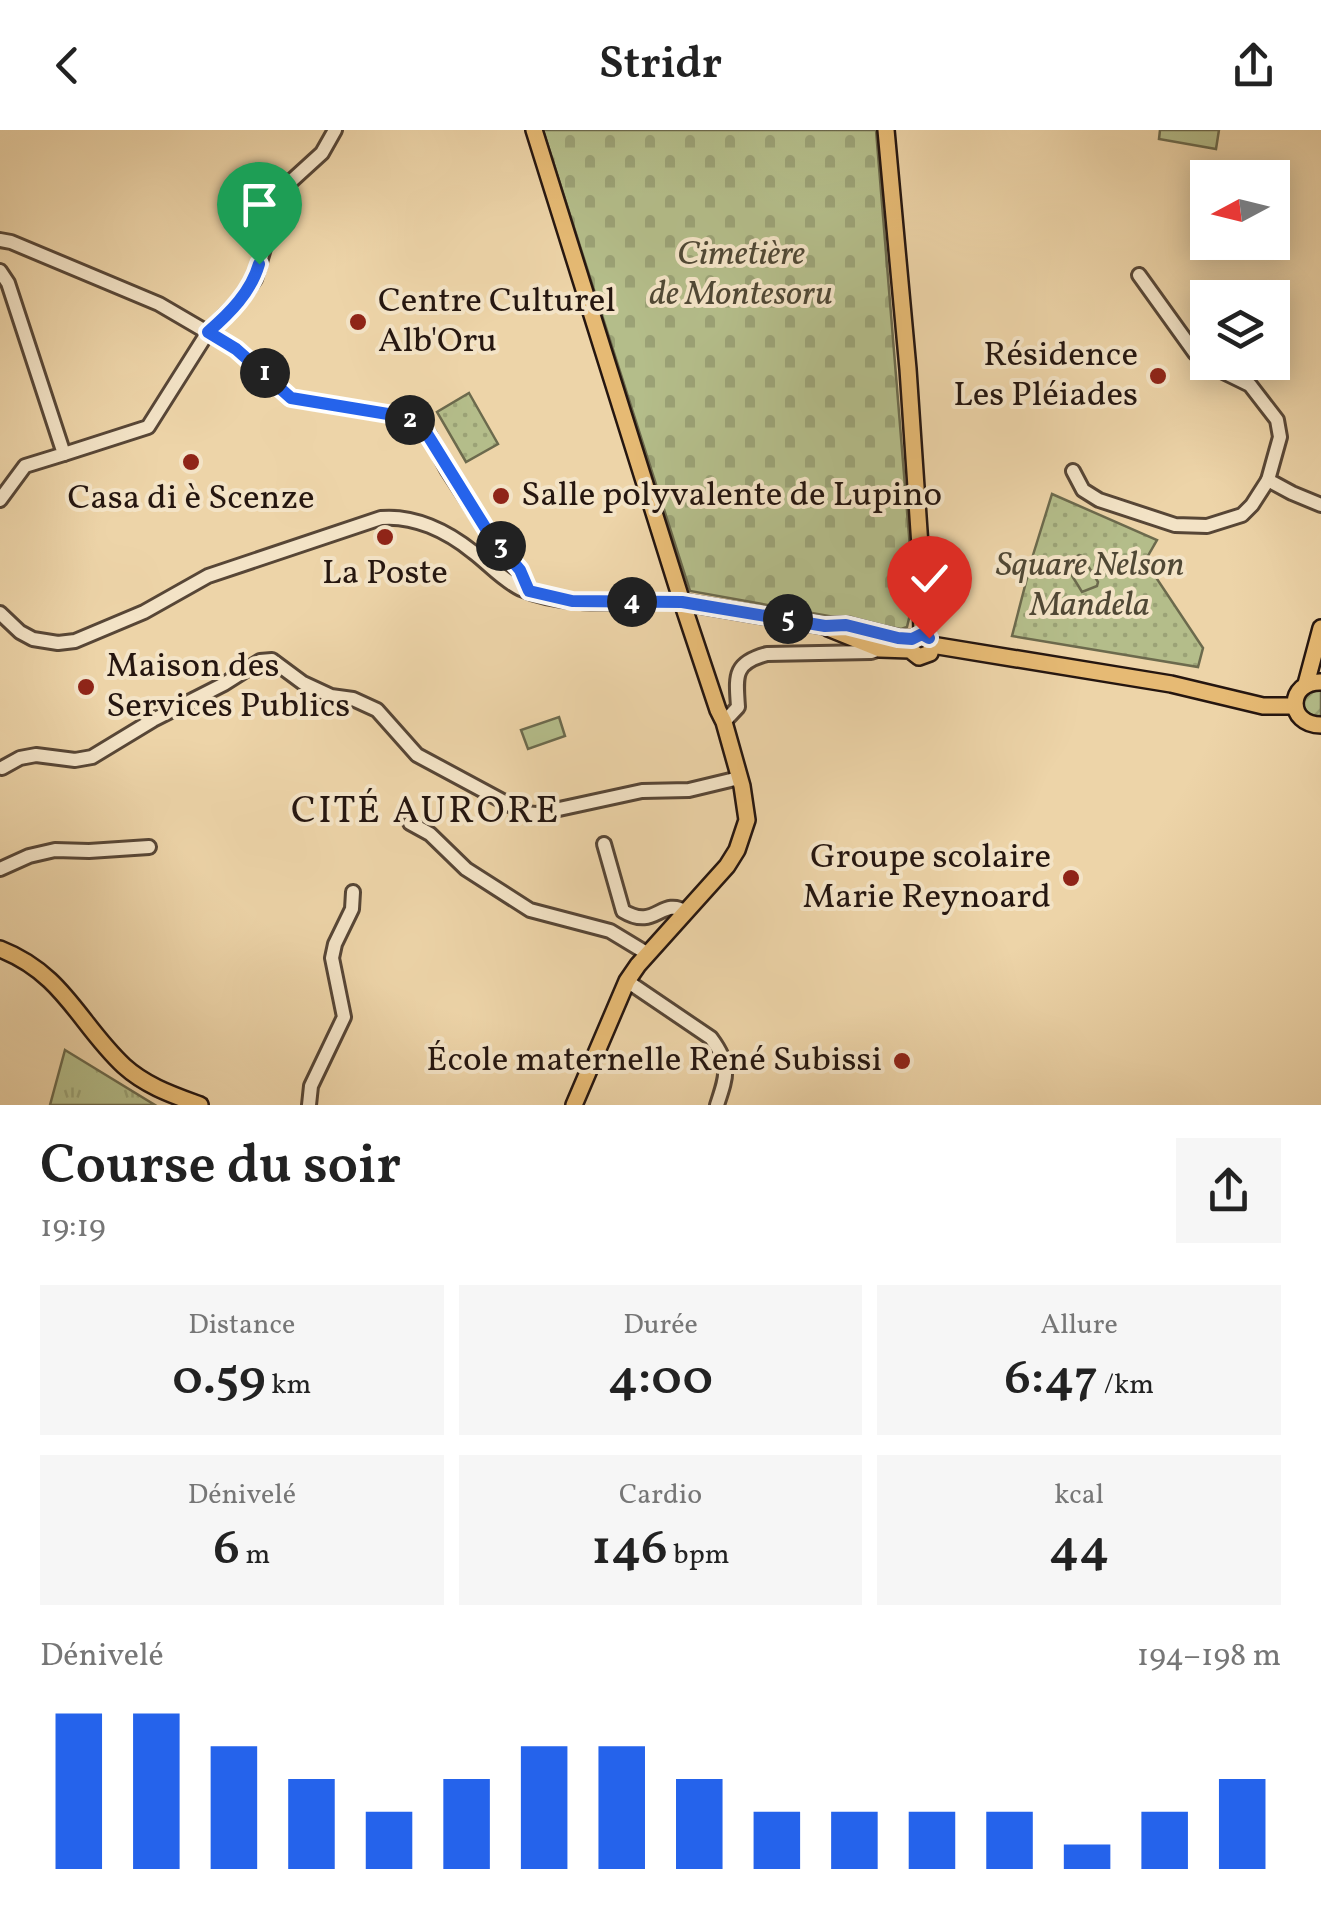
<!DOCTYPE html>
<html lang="fr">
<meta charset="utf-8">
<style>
:root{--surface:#fff;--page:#f6f6f6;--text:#222;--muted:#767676;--accent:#2563eb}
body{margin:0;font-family:Vollkorn,serif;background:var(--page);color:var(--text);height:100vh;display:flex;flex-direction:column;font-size:38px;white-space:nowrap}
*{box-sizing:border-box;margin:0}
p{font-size:32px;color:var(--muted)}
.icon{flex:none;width:55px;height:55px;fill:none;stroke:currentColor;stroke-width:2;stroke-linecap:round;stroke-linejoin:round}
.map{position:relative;height:975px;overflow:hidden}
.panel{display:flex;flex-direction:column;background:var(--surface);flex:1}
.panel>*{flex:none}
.needle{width:65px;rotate:263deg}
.fabs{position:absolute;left:1190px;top:30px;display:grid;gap:20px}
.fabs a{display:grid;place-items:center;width:100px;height:100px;border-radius:0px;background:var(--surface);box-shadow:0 5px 25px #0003;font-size:50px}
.pin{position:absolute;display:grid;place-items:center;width:85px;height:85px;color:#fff;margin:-102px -42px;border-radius:50% 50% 50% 0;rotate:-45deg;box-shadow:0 0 10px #0007}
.pin .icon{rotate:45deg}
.km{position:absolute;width:50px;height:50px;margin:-25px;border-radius:50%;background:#222;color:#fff;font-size:28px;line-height:50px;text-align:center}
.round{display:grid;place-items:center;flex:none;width:105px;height:105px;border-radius:0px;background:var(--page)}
.head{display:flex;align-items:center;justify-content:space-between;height:170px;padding:0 40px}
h1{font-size:55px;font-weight:600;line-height:75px}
.metrics{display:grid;grid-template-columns:repeat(3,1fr);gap:15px;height:170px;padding:10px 40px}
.metrics div{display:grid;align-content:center;border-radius:0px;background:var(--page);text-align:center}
.metrics b{font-size:50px;font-weight:600}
.metrics small{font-size:28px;font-weight:400}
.metrics p{font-size:28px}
.chart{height:280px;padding:20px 40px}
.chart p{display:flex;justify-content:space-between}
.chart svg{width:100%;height:180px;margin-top:10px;stroke:var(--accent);stroke-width:6}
header{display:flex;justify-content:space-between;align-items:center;height:130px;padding:0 40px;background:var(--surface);font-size:45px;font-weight:600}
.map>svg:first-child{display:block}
.grass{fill:url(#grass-tufts);stroke:#6c6a4d;stroke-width:2.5}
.cemetery{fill:url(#cemetery-stones);stroke:#6c6a4d;stroke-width:2.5}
.park{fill:url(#park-dots);stroke:#6c6a4d;stroke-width:2.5}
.garden{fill:url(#garden-furrows);stroke:#6c6a4d;stroke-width:2.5}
.pitch{fill:#b4bd8a;stroke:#6c6a4d;stroke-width:2.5}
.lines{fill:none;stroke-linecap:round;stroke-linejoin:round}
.minor-casing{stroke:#574636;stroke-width:18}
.major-casing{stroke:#251610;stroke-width:20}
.minor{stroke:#f3e3c6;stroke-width:12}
.major{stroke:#e6ba74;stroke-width:15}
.route-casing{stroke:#fff;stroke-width:20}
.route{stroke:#2563eb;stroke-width:12}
.poi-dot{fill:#8f2418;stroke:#f3e3c6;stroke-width:4}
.labels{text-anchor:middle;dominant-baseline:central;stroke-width:8;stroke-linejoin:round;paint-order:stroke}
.park-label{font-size:35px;font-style:italic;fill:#504835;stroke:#f3e3c6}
.poi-label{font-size:35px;fill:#251610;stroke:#f3e3c6;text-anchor:start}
.neighbourhood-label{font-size:38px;letter-spacing:2.5px;fill:#251610;stroke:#f3e3c6}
</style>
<header><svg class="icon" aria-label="back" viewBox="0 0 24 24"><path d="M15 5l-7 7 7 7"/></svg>Stridr<svg class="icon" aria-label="share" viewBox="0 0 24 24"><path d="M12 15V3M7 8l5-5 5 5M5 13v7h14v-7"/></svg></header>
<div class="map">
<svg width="1321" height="975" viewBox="0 0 1321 975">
<defs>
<pattern id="grass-tufts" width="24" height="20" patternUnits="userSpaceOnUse" patternTransform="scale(2.5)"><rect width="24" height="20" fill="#b4bd8a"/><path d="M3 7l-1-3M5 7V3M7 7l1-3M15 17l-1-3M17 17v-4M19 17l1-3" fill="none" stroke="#9ba276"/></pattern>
<pattern id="cemetery-stones" width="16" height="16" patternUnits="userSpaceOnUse" patternTransform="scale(2.5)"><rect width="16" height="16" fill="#b4bd8a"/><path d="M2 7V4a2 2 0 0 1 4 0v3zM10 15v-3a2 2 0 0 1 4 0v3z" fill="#9ba276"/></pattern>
<pattern id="park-dots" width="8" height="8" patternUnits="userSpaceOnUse" patternTransform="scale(2.5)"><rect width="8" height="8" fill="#b4bd8a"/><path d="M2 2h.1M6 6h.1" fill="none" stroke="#9ba276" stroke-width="1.8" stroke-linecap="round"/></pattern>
<pattern id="garden-furrows" width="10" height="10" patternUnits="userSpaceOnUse" patternTransform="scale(2.5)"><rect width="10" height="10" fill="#b4bd8a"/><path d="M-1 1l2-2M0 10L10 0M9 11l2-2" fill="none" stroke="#9ba276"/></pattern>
</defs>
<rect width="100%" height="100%" fill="#edd4a8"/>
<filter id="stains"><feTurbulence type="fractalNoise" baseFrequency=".002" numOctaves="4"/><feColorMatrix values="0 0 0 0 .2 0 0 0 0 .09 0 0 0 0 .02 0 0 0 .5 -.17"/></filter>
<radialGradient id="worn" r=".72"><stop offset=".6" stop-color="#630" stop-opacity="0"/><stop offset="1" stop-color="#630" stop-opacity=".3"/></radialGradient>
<path class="grass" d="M65,920L155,975H50Z"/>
<path class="cemetery" d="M543,0H876L914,467L907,497L901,499L690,461Z"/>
<g class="park">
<path d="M469,263L498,314L466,332L437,282Z"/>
<path d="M1052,364L1157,410L1145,431L1203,518L1198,537L1012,506L1033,425Z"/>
</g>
<path class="garden" d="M1314,559L1321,560V587L1315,588L1303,581V567Z"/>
<g class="pitch">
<path d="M1160,0H1219L1216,19L1159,9Z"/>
<path d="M1079,425L1082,426L1098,452L1097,456L1082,462L1066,436L1067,432Z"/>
<path d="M559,587L565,606L528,619L521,600Z"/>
</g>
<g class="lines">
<g class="minor-casing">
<g id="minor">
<path d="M0,110L11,112L159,174L236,219L291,268L406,287L429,305L447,339L488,402L520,440L529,461"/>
<path d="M0,141L8,153L64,324L25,336L0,370"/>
<path d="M1139,145L1195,223L1205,233L1250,255L1277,290L1280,307L1268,350L1292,363L1321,375"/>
<path d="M64,324L148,297L208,202L242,168L255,149L278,71L288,54L322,23L335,0"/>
<path d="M1073,341L1083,360L1099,370L1175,395L1207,396L1242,385L1252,375L1268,350"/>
<path d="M0,483L20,502L33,509L58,513L75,511L144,482L208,446L381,388C414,385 447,401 473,422C489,434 502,450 521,459C569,480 631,470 682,472"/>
<path d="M724,592L738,577C736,546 733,533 767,524L871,522L880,519"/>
<path d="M2,638L20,628L36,625L75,630L92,627L153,590L224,554L260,531L272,530L303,553L331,566L353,569L377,580L417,625L525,683L536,684L642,661L689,660L739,648"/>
<path d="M410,693L430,704L466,739L530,780L610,801L648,824"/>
<path d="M604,714L623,781C656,801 661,766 686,782"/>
<path d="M0,739L29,726L55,720L89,721L149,717"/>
<path d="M627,851L711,908C731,935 727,945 717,975"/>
<path d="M309,975L311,956L344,887L332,828L335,814L352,779L353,762"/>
</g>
</g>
<g class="major-casing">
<g id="major">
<path d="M534,0L682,472L718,580L724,592L742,656L747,690L737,720L727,736L638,835L627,851L574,975"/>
<path d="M886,0L908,239L920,416L922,504"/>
<path d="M682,472L825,496L846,495L898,508L912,509L922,504L928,507"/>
<path d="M828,498L880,519L910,520L919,527L930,523L932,515"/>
<path d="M932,515L1171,554L1263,576H1295"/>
<path d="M1321,552C1287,551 1286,595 1321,595"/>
<path d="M1306,554L1321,498"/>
<path d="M0,819C64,844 79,894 124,936C146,956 173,965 200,975"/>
</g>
</g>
<use href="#minor" class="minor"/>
<use href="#major" class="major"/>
</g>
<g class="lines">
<g class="route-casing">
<path id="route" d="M259,134C251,162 230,183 208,202L236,219L291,268L406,287L424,299L488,402L520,440L529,461L572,471L682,472L825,496L846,495L898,508L912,509L922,504L929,508"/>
</g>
<use href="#route" class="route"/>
</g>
<g class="poi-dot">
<circle cx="358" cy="192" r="10"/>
<circle cx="1158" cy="246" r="10"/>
<circle cx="191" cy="332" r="10"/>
<circle cx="501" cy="366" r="10"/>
<circle cx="385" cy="407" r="10"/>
<circle cx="86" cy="557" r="10"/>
<circle cx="1071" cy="748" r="10"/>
<circle cx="902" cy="931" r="10"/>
</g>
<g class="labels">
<g class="park-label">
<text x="741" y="125">Cimetière<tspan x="741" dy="40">de Montesoru</tspan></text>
<text x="1090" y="436">Square Nelson<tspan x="1090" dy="40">Mandela</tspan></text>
</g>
<g class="poi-label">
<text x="378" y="172">Centre Culturel<tspan x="378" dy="40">Alb'Oru</tspan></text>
<text x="1138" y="226" text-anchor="end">Résidence<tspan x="1138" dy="40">Les Pléiades</tspan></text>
<text x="521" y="366">Salle polyvalente de Lupino</text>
<text x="191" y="369" text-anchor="middle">Casa di è Scenze</text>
<text x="385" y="444" text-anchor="middle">La Poste</text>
<text x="106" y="537">Maison des<tspan x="106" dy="40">Services Publics</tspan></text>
<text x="1051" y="728" text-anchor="end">Groupe scolaire<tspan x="1051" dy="40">Marie Reynoard</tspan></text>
<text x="882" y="931" text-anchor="end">École maternelle René Subissi</text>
</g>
<g class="neighbourhood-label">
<text x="426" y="682">CITÉ AURORE</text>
</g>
</g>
<rect width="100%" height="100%" filter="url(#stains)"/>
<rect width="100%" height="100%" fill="url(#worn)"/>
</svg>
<div class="fabs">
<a><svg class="needle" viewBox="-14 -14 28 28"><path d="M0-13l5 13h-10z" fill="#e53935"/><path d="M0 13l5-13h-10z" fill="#767676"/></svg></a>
<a><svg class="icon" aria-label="layers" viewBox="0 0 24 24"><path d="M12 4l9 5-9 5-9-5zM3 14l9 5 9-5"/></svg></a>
</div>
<div class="pin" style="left:259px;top:134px;background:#1e9e55"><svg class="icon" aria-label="arrive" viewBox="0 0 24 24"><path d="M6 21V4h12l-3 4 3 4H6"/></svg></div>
<div class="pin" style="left:929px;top:508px;background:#d93025"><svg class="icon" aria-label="check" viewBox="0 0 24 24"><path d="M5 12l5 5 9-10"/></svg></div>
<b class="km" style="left:265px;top:243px">1</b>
<b class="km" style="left:410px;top:290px">2</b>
<b class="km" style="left:501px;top:416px">3</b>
<b class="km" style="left:632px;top:472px">4</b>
<b class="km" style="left:788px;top:489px">5</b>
</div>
<section class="panel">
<div class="head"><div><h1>Course du soir</h1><p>19:19</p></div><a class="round"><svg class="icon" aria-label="share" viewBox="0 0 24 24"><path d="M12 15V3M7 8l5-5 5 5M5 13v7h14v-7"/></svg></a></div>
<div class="metrics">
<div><p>Distance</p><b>0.59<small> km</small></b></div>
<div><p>Durée</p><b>4:00</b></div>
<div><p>Allure</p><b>6:47<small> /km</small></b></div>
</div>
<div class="metrics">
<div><p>Dénivelé</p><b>6<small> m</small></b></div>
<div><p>Cardio</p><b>146<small> bpm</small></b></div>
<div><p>kcal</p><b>44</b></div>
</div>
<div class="chart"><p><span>Dénivelé</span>194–198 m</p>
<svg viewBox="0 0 160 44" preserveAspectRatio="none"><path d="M5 44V6M15 44V6M25 44V14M35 44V22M45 44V30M55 44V22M65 44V14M75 44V14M85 44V22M95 44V30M105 44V30M115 44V30M125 44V30M135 44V38M145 44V30M155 44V22"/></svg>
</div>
</section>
